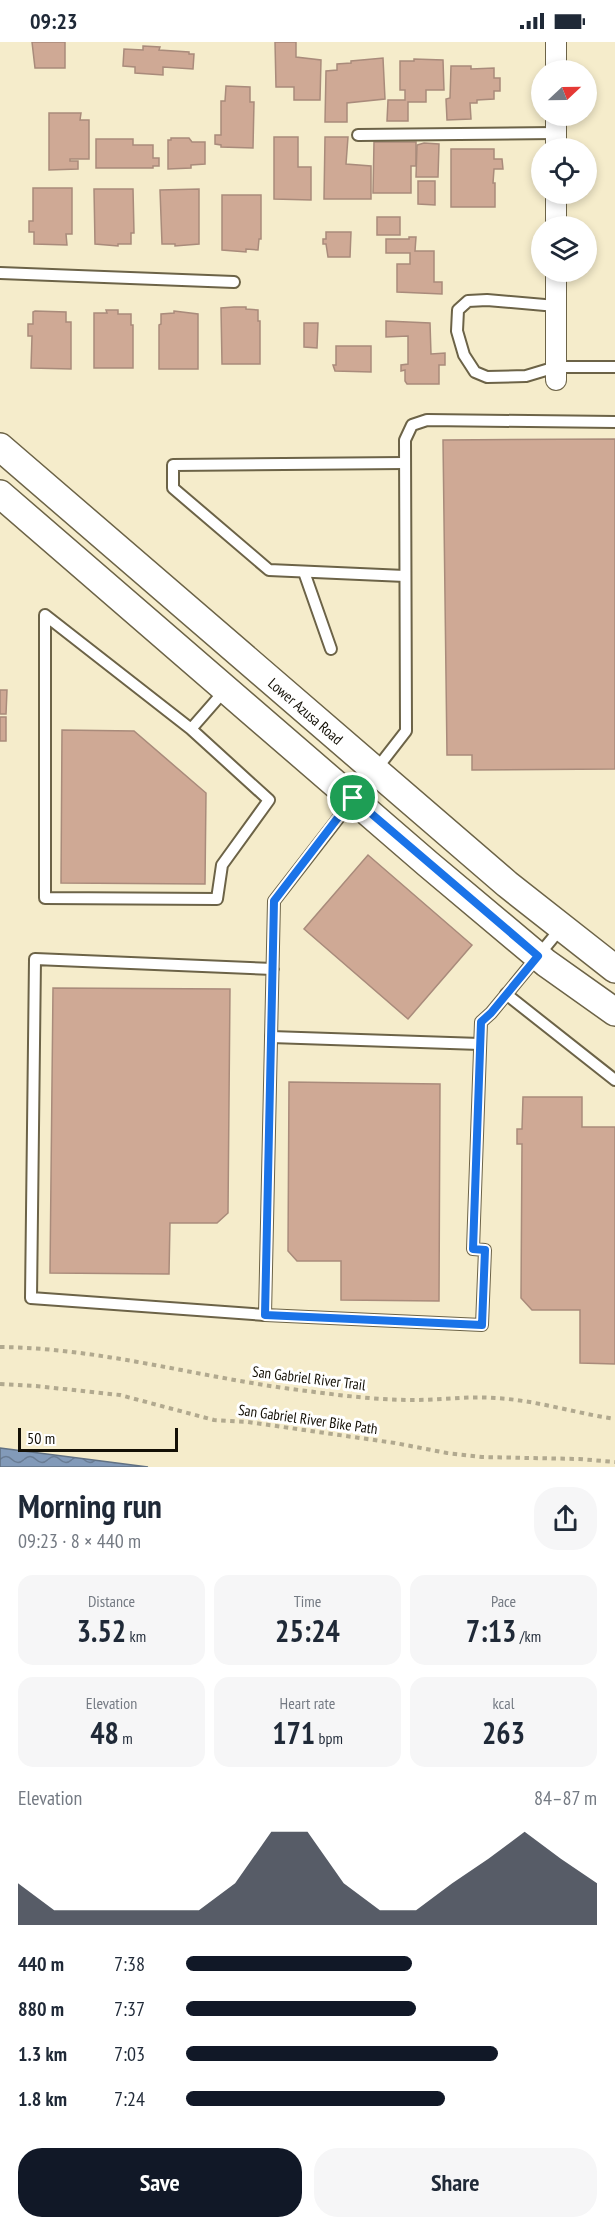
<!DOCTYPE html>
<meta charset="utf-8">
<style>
:root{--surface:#fff;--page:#f6f6f7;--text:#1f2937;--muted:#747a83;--accent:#111827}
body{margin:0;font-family:"PT Sans Narrow",sans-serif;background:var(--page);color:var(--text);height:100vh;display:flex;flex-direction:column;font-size:22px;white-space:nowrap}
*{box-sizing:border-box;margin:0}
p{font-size:20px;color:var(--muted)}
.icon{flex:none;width:33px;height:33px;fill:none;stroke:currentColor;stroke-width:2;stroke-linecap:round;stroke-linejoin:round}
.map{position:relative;height:1425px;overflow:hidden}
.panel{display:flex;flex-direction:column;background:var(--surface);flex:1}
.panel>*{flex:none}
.needle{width:39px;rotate:68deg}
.buttons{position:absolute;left:531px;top:18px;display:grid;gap:12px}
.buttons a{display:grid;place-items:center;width:66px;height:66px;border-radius:50%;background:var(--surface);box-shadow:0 3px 9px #0003;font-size:30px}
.scale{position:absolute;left:18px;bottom:15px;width:160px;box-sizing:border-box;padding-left:6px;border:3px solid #141006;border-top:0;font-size:16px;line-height:21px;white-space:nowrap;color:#141006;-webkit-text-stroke:4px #fff;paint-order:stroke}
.pin{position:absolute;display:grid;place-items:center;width:51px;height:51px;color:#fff;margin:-26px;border:3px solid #fff;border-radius:50%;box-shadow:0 2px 6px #0007}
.round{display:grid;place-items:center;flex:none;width:63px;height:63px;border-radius:24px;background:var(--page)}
.summary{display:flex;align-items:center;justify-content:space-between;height:102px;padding:0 18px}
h1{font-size:33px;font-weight:600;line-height:45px}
.stats{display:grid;grid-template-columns:repeat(3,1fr);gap:9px;height:102px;padding:6px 18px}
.stats div{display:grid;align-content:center;border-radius:15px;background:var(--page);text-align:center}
.stats b{font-size:30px;font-weight:600}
.stats small{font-size:16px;font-weight:400}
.stats p{font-size:16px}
.chart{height:168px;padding:12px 18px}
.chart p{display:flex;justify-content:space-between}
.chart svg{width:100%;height:108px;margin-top:6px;fill:var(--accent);opacity:.7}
.action{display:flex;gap:12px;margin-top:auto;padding:12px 18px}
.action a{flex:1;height:69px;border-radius:24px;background:var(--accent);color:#fff;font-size:24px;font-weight:600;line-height:69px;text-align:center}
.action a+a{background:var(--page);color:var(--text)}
ul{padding:0 18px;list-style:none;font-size:20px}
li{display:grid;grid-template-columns:96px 72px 1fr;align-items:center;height:45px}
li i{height:15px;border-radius:8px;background:var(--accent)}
.status{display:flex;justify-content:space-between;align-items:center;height:42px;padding:0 30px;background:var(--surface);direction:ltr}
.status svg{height:16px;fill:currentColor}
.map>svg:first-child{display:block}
.water{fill:url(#water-waves);stroke:#617183;stroke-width:1.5}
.building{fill:#cfa995;stroke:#a98b7b;stroke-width:1.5}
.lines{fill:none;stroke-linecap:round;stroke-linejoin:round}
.lane-casing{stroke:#6c6347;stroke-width:14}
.street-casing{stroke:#6c6347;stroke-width:22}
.secondary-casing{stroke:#6c6347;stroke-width:30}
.path{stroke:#b1a98f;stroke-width:4;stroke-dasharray:4.5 4.5;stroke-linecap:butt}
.lane{stroke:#fff;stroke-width:10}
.street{stroke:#fff;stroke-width:20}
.secondary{stroke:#fff;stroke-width:27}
.route-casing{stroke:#fff;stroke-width:12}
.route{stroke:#1a73e8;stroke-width:8}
.labels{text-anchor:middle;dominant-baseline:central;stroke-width:6;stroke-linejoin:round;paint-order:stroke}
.street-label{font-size:15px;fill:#141006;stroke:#fff}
</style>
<div class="status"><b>09:23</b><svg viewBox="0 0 49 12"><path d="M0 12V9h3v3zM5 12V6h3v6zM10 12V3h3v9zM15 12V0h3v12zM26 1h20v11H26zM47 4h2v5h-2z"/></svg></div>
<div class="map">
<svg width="615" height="1425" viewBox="0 0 615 1425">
<defs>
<pattern id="water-waves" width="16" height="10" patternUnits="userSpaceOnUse" patternTransform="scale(1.5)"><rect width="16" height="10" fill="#829ab9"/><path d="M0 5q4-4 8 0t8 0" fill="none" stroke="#697c94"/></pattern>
</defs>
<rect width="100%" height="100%" fill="#f5eccb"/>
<path class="water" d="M0,1406L148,1425H0Z"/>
<g class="building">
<path d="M32,0H65V26H35Z"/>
<path d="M275,0H296V15L321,18L320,58H294V45H276Z"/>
<path d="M143,4L160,5L159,8L189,10V12H194L193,27L163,25V33L135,31V25L123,24L124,7L143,8Z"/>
<path d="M383,16L385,57L347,61V80H325L326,29L337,28V22L351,21V19Z"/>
<path d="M414,17L443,18L444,48H426V60H408V79H387L388,58H405V48H400V19H414Z"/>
<path d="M451,24H471V27L494,26V36H500V49H494V57L477,58V61H470L471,77L447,78L446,57L450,56Z"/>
<path d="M226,44L250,45V60H254L253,106L221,105V103L215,102V93H221V59H225Z"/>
<path d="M49,71H81L80,78H89V117H70V119H78V127L49,128Z"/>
<path d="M274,95H298V125H311V158L274,157Z"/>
<path d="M325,95H348L346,122L371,124V157H324Z"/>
<path d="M171,96H189L192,100H205V122L191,123V126L168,127V98H171Z"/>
<path d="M96,97H133V103H153V116H159V124H153V126H96Z"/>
<path d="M374,100H416V124H411V151H373Z"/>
<path d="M424,101L439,102L438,135H416L417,103Z"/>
<path d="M451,107H494V117H502L503,127H494L493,141H495V165H451Z"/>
<path d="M418,139H435V163L418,162Z"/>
<path d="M33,146H72V192H66L67,203L34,202V190H29V179H33Z"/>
<path d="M94,147H133L134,191H131V202H118V204L95,202Z"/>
<path d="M199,147V202L175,204V202H162L160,148Z"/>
<path d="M222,153H261V197H259L258,208L246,207V210L222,208Z"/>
<rect x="377" y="175" width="23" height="18"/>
<path d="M326,190H351L350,215H328L326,202H323V197H326Z"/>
<path d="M409,195H416L415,209H434V240H442V252L397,250V222H410V211H386V197H409Z"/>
<path d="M234,265H246V267L258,268V279H260V322H222L221,266Z"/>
<path d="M106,268H118V272H131V283H133V326H94V271H107Z"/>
<path d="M35,269L66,270V280H71V327L31,326L32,294H28V282H33V270Z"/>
<path d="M174,269L198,272V327H159V283L161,282V272L174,271Z"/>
<path d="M386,279L430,281L431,312L445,311V323H439V342H407L405,339V328L401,329V323L408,322V294L386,295Z"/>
<path d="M304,281H318L317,306L304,305Z"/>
<path d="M336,304H371V330L335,329L333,323H336Z"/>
<path d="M615,397V727L472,728V713H447L443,398Z"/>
<path d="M0,648H7L6,672H0Z"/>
<rect x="0" y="675" width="6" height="24"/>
<path d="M62,688L134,689L206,751L205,842L61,841Z"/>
<path d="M368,813L472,903L408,977L304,887Z"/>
<path d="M53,946L230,947L228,1171L217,1181H170L169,1232L50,1231Z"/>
<path d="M289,1040L440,1042L439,1259L341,1258V1219H297L288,1209Z"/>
<path d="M523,1055H582V1085H615V1322L580,1321V1268H532L521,1256L522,1102H517V1087H522Z"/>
</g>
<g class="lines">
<g class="lane-casing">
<g id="lane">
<path d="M358,93L556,91"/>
<path d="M0,231L234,240"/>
<path d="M556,264L487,258L468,259L458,268L457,289L464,313L475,330L487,335L526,334L556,325H615"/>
<path d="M405,421L173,423V446L269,528L405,534"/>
<path d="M304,530L331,607"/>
<path d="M191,687L269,758L222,823L217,857L45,856V573L191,687L226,647"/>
<path d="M273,927L35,917L31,1256L265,1273L274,859L406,689L405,398L412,383L427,378L615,380"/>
<path d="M506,952L615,1038"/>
<path d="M271,995L480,1002"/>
<path d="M265,1273L482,1283L485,1208L473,1207L481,980L491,971L561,886"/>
</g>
</g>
<g class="street-casing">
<g id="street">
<path d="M556,28V0"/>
<path d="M556,74V106"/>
<path d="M556,184V152"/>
<path d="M556,230V338"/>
</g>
</g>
<g class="secondary-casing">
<g id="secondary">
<path id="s1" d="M0,405L507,842L615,927"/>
<path d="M0,452L428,822L546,921L615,970"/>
</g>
</g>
<g class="path">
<path d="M0,1305C99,1306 194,1334 291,1347C331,1352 372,1358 413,1358C440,1358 467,1354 495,1356C535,1358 575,1371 615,1377"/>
<path d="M0,1342L36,1344L120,1353L214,1378L248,1380L395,1401L447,1411L482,1415L579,1417L615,1420"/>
</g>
<use href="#lane" class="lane"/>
<use href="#street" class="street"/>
<use href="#secondary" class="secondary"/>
</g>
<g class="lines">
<g class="route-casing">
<path id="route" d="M353,756L538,914L491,971L481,980L473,1207L485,1208L482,1283L265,1273L274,859Z"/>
</g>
<use href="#route" class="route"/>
</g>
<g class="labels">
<g class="street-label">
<text stroke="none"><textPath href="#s1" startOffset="404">Lower Azusa Road</textPath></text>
<text transform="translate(309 1336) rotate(7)">San Gabriel River Trail</text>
<text transform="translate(308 1377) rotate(8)">San Gabriel River Bike Path</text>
</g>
</g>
</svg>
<div class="buttons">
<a><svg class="needle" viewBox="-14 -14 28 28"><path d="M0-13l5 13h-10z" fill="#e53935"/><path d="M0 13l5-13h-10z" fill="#747a83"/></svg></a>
<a><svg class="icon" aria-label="locate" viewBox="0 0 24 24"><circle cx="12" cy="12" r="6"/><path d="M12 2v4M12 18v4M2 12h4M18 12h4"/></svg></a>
<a><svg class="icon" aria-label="layers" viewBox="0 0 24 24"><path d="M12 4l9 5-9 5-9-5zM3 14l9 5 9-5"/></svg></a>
</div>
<div class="scale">50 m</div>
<div class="pin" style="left:353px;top:756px;background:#1e9e55"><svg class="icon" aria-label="arrive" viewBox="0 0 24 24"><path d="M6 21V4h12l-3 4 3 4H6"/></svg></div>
</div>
<section class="panel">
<div class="summary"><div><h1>Morning run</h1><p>09:23 · 8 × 440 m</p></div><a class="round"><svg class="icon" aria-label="share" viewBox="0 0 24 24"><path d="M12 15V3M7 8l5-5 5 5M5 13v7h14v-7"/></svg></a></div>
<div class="stats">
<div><p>Distance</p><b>3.52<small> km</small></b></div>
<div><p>Time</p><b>25:24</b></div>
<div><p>Pace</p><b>7:13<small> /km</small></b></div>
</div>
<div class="stats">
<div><p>Elevation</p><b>48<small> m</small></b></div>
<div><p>Heart rate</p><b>171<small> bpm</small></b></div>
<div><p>kcal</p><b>263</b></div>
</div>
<div class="chart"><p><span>Elevation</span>84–87 m</p>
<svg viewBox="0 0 160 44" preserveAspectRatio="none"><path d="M0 44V27L10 38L20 38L30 38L40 38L50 38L60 27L70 6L80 6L90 27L100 38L110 38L120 27L130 17L140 6L150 17L160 27V44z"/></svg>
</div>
<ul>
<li><b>440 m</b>7:38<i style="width:55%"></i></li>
<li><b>880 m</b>7:37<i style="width:56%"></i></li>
<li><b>1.3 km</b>7:03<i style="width:76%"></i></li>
<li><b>1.8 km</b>7:24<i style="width:63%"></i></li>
</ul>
<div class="action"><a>Save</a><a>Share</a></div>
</section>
